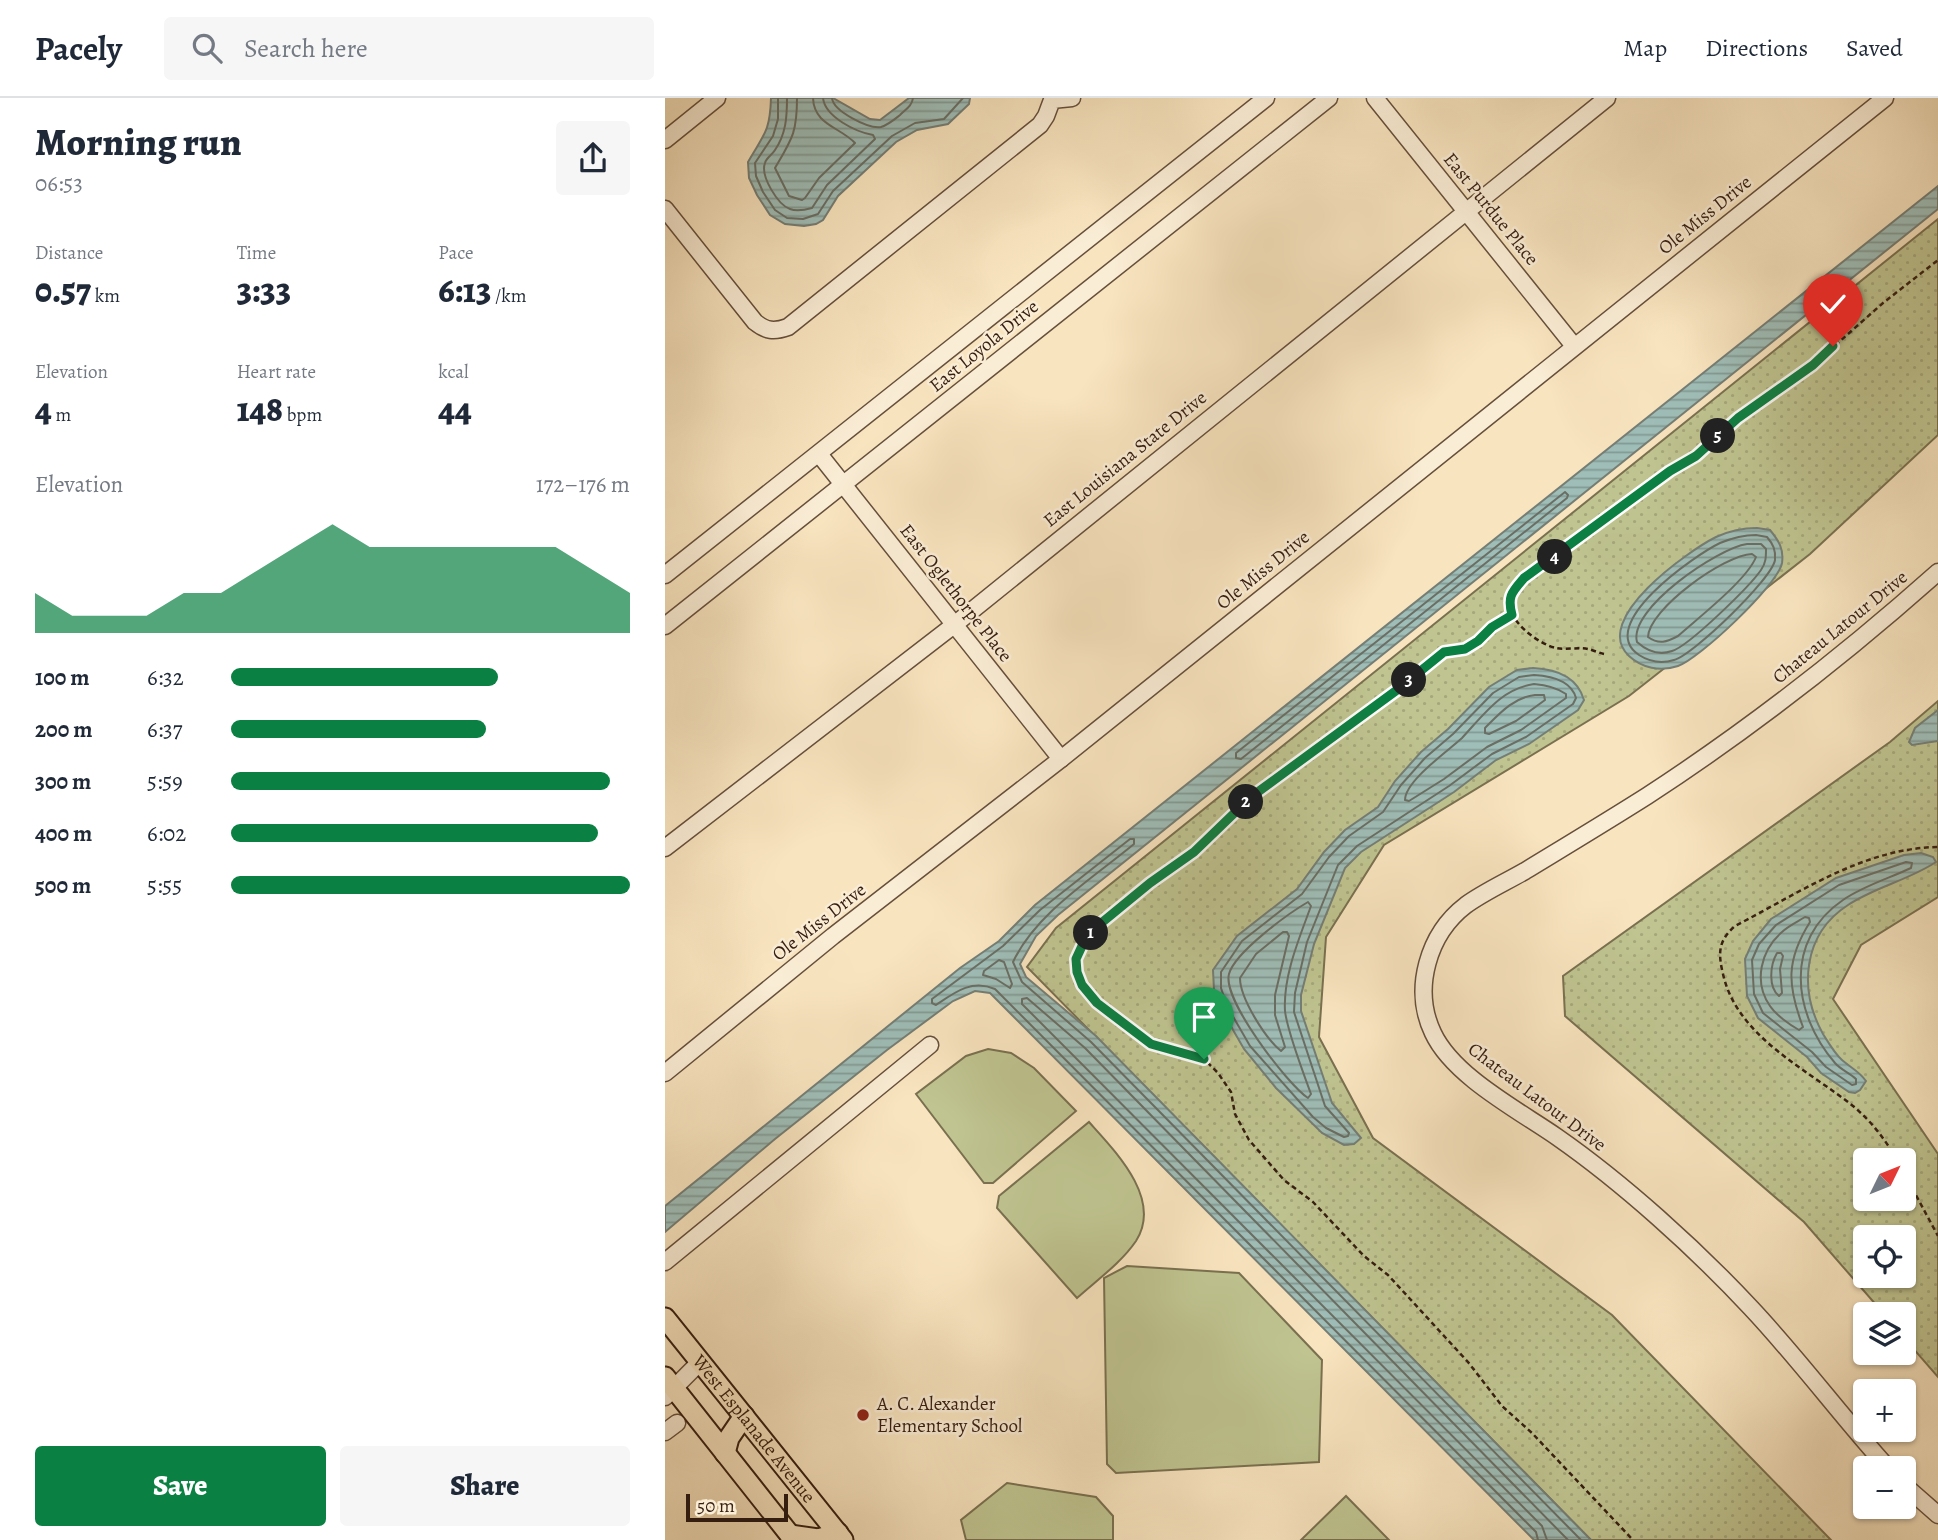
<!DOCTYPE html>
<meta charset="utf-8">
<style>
:root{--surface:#fff;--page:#f6f6f7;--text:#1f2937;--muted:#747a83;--line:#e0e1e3;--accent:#0b8043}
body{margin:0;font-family:Alegreya,serif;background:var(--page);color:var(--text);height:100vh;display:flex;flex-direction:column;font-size:26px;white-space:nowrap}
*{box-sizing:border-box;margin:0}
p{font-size:23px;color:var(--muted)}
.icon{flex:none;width:38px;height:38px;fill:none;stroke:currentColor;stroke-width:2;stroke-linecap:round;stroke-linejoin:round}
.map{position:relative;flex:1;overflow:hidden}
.panel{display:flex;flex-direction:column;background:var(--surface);width:665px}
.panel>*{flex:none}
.needle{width:46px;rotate:47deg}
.controls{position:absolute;left:1188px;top:1050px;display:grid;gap:14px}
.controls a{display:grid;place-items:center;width:63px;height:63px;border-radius:7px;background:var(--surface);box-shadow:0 2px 5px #0004;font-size:35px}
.scale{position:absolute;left:21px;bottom:18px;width:102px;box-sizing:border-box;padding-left:7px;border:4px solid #351d10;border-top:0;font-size:19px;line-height:24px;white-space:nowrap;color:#351d10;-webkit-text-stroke:5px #faedd5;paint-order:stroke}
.pin{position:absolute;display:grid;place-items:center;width:60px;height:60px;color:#fff;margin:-72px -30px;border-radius:50% 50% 50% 0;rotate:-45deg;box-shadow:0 0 7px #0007}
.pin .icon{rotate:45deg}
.km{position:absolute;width:35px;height:35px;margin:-18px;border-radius:50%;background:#222;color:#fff;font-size:19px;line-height:35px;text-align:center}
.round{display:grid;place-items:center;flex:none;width:74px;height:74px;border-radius:7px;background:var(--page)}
.head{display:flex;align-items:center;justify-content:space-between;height:119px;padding:0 35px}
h1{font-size:38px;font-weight:800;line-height:52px}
.stats{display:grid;grid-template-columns:repeat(3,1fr);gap:10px;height:119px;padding:7px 35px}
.stats div{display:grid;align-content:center}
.stats b{font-size:35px;font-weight:800}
.stats small{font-size:19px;font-weight:400}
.stats p{font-size:19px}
.chart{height:196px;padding:14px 35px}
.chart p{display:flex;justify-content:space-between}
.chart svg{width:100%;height:126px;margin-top:7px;fill:var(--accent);opacity:.7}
.cta{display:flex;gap:14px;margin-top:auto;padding:14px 35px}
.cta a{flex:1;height:80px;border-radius:7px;background:var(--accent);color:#fff;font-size:28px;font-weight:800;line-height:80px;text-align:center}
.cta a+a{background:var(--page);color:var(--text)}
ul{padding:0 35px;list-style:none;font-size:23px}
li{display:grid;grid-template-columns:112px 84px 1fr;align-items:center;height:52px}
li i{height:18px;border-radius:9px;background:var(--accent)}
header{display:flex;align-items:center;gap:42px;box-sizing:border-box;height:98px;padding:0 35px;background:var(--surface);border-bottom:2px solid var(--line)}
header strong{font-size:33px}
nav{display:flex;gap:38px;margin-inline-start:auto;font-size:24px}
.search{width:490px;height:63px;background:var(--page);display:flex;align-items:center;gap:18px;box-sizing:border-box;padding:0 24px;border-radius:7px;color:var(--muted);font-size:26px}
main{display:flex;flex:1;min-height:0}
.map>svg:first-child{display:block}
.grass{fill:url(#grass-dots);stroke:#7a7050;stroke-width:2;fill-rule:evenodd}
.garden{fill:#bfc490;stroke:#7a7050;stroke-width:2}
.water{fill:url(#water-rules);stroke:#757e75;stroke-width:2}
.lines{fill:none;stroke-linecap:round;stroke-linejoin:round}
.shore{stroke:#6a6e64;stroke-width:2}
.minor-casing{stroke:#664f3c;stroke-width:19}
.major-casing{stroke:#351d10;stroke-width:23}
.path{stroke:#351d10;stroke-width:2.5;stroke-dasharray:5 3.5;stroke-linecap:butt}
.minor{stroke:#faedd5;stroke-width:16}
.major{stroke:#f8e4bf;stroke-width:19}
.route-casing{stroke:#fff;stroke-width:14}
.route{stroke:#0b8043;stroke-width:9}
.poi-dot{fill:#8f2418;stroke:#faedd5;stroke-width:2.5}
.labels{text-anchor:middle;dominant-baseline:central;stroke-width:5;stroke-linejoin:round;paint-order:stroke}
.street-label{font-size:19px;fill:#351d10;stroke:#faedd5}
.poi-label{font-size:19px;fill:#351d10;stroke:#faedd5;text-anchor:start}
</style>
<header>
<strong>Pacely</strong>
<div class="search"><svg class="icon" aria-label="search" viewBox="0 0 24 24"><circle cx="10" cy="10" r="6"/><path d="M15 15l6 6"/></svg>Search here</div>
<nav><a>Map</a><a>Directions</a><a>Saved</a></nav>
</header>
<main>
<section class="panel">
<div class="head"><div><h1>Morning run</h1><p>06:53</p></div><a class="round"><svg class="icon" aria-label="share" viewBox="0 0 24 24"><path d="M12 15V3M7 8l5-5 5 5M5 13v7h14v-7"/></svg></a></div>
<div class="stats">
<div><p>Distance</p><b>0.57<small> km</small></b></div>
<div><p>Time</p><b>3:33</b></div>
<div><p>Pace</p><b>6:13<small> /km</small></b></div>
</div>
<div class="stats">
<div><p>Elevation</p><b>4<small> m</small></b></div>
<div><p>Heart rate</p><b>148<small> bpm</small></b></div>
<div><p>kcal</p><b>44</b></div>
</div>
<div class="chart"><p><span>Elevation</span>172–176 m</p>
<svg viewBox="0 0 160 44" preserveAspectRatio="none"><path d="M0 44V30L10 38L20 38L30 38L40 30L50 30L60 22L70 14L80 6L90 14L100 14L110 14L120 14L130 14L140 14L150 22L160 30V44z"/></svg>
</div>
<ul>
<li><b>100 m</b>6:32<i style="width:67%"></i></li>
<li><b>200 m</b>6:37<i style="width:64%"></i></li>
<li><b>300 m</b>5:59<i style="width:95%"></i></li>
<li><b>400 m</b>6:02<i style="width:92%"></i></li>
<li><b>500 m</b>5:55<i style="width:100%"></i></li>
</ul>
<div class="cta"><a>Save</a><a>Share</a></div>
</section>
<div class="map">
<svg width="1273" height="1442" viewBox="0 0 1273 1442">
<defs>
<pattern id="grass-dots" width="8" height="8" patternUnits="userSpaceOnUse" patternTransform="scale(1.75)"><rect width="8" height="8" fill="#bfc490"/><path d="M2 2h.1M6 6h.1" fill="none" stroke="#a5a87b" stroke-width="1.8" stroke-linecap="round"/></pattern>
<pattern id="water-rules" width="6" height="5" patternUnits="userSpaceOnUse" patternTransform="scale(1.75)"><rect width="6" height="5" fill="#9fbeb8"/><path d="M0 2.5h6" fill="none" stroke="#829a94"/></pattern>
</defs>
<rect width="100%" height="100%" fill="#f8e4bf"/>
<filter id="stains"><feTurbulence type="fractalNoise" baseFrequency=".00286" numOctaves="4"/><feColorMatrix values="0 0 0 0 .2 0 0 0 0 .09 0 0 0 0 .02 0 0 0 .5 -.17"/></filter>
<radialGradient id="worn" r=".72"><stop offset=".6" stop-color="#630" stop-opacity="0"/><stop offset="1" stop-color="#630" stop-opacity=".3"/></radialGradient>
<g class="grass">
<path d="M1273,121V337L1145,456L964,598L719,747L661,839L654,939L708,1040L947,1217L1166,1442H926L362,869L391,830Z"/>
<path d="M1273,603V799L1196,847L1168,901L1273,1056V1279L1239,1240V1216H1219L1139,1124L900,918L898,878L1225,644ZM1200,1062H1239V1101H1200ZM1200,1139H1239V1178H1200Z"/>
</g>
<g class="garden">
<path d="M323,951L346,955L369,970L411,1013L328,1085H319L251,996L301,958Z"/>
<path d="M424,1024C450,1053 498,1101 471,1143C456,1165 432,1182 412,1200L332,1110L334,1098Z"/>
<path d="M462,1168L574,1175L657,1262L654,1364L451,1375L442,1366L439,1180Z"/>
<path d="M342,1385L431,1399L448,1418V1442H301L296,1422Z"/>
<path d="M681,1398L724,1442H636Z"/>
</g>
<g class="water">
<path d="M106,0H168L205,21L215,22L244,0H305L304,6L283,26L252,32L231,44L173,98L158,122L151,126L139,128L120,126L105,117L92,97L84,80L83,64C99,36 105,34 106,0Z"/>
<path d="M1273,88V111L393,817L371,838L355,866L361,879L431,938L926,1442H869L325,895L310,893L288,903L222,952L110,1041L0,1134V1108L295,870L334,843L370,807Z"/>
<path d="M1092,430L1105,432C1114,443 1119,451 1117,465C1113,487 1034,561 1013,568C995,574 977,570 964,558C925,522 1023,453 1051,439C1064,433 1077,430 1092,430Z"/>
<path d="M868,570C891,571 912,578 919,602L913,612L864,646L831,662L789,694L696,754L680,770L649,846L636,897V913L667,1005L696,1040L689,1046L679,1047L657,1035L611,990L579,951L556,911L549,892L548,872L572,838L632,791L659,754L680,732L713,709L730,683L756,654L783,631L824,589L852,572Z"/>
<path d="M1273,612V643L1247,647L1244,644L1250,630Z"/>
<path d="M1256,755L1268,759L1271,764C1244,782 1210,789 1183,807C1138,836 1133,891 1158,936C1163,944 1170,956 1177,962C1186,970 1194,973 1201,983L1195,992L1190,995L1184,994L1156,975L1142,959L1093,920L1082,898L1080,861L1088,843L1106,821L1171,780L1239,757Z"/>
</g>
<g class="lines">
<g class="shore">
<path d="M113,0V21L108,38L90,65L91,78L98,94L110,112L122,120L138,121L153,116L168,93L227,38L250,25L279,21L298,0"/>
<path d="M122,0C122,19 121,36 110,52C107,57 101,60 100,65C95,78 113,107 125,111C132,114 140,112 147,110L162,87L210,41L208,37C191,34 160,19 158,0"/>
<path d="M132,0C132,35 127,41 110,70L124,98L137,102L140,100L154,80L190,45C175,29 149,27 148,0"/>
<path d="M167,0C168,13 203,31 216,29C223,27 230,21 235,17C241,11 247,8 248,0"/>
<path d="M900,394L903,397L902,400L576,661L571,660V655Z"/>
<path d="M1091,437L1102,439C1108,446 1111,452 1110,462C1107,481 1028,557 1009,562C996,566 985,564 974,557C929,527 1030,457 1055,445C1067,440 1078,437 1091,437Z"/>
<path d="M1082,446H1096L1101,451C1101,459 1101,465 1096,472C1085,488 1024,548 1007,553C993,558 982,553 972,544C963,511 1053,450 1082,446Z"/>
<path d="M1087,456L1091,459C1082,482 1033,520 1013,538C1002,544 994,547 983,539C984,511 1059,457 1087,456Z"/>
<path d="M869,577C886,578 906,582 911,600L908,606L861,639L827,656L784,688L692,748L673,767L642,844L630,895L629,914L660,1008L684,1035L683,1038L679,1039L661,1030L648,1019L585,948L562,908L556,890V874L577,843L637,796L664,759L684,738L718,714L736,687L760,660L788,636L828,595L854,579Z"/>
<path d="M869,586C881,587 891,589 901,596V600L856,632L822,649L779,681L744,703L740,702C740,683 783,653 797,640C809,627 821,612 835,601C845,593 856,588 869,586Z"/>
<path d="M870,597H879L880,602L851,623L824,636L820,635V630C834,616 849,599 870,597Z"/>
<path d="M1241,764L1247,765L1246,770C1225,780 1198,788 1178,802C1119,842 1127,915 1170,965C1176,972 1185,975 1191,981V986L1187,987L1161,969L1147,954L1098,915L1089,896L1087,862L1094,846L1111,827L1174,787Z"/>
<path d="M643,804L646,808C634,841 618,878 620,913C622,932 639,977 646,996L643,1000C622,986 557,901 564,876C570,854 624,815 643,804Z"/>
<path d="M1140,819L1144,820L1145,824C1121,862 1122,887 1138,929L1134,932C1125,927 1111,917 1105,908C1088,884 1096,852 1117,834C1123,828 1132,824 1140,819Z"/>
<path d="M618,834H622L624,838L610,897V917L620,949L616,953C600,940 575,900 575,880L591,856Z"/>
<path d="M1112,855H1116L1118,858L1115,871L1117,895L1114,898C1103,889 1105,867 1112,855Z"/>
<path d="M334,862L339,864L347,886L345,890L331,881L318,877L319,873Z"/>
<path d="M873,1442L871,1434L330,891C307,881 290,894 271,907L267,905V901L338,848L375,812L465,741H469V746C428,780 371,815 348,864L357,884L426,944L916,1442"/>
<path d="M882,1442L877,1428L357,906V901L362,900L420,950L903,1442"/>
</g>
<g class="minor-casing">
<g id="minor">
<path d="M710,0L909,248"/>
<path d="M0,42L52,0"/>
<path d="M0,111L90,224C101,233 109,234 123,229L375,27L381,18L387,2L407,0"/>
<path d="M154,356L396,661"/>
<path d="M0,477L601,0"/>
<path d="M0,528L664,0"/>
<path d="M0,750L289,527L942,0"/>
<path d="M0,975L168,838L396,661L1220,0"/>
<path d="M0,1164L265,947"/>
<path d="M0,1299L34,1265"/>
<path d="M0,1334L12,1325"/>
<path d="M1223,1370C1176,1318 1134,1261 1086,1210C1031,1151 958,1085 892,1039C853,1012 788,978 768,935C747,891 763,836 801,807C819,794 841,784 860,773C901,748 941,724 982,698C1085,631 1181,556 1273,474"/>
<path d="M1239,1387L1273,1417"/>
</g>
</g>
<g class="major-casing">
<g id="major">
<path id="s1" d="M0,1220L178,1442"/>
<path d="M0,1279L129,1442"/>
<path d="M60,1355L64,1340L79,1318"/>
<path d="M125,1437L153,1441L173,1435"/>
</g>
</g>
<g class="path">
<path d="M847,517L827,529L813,543L800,550L779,554L732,592L586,699L529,754L485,785L429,831L411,861L412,874L417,887L432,905L459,928L486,946L539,961L553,975L566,994L570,1016L584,1042L619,1082L648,1104L699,1158L723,1177L803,1264L837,1308L867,1335L968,1442"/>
<path d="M939,556C934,555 928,552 923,551C913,549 901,552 891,550C873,546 841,522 845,502C846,493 854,487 860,480L1005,373L1031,358L1073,320L1148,267L1218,205L1273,162"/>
<path d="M1232,1062C1220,1041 1206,1023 1188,1008C1142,971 1072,939 1058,876C1053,855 1053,843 1070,828C1134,795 1199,750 1273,749"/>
<path d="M1239,1075L1273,1138"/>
</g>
<use href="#minor" class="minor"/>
<use href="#major" class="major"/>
</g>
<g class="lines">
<g class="route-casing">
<path id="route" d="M539,961L486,946L432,905L417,887L412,874L411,861L417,848L429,831L485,785L529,754L586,699L732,592L779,554L800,551L813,543L827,529L847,517C842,498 847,494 859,480L1005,373L1031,358L1073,320L1148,267L1168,248"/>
</g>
<use href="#route" class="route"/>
</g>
<circle class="poi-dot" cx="198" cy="1317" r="7"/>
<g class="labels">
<g class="street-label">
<text transform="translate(826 111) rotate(51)">East Purdue Place</text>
<text transform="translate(1040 117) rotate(-39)">Ole Miss Drive</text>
<text transform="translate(319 248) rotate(-39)">East Loyola Drive</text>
<text transform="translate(460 361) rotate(-39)">East Louisiana State Drive</text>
<text transform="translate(598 472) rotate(-39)">Ole Miss Drive</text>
<text transform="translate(291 495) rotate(52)">East Oglethorpe Place</text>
<text transform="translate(1175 529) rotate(-39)">Chateau Latour Drive</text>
<text transform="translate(154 824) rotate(-38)">Ole Miss Drive</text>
<text transform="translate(872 999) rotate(37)">Chateau Latour Drive</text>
<text stroke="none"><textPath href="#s1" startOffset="142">West Esplanade Avenue</textPath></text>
</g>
<g class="poi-label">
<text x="212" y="1306">A. C. Alexander<tspan x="212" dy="22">Elementary School</tspan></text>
</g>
</g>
<rect width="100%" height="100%" filter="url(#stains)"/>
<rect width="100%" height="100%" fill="url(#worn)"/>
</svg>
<div class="controls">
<a><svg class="needle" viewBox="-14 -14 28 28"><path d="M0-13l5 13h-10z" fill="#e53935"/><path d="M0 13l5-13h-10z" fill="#747a83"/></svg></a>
<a><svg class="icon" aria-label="locate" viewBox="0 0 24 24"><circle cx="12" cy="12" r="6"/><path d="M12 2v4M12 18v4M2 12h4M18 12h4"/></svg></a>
<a><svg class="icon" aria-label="layers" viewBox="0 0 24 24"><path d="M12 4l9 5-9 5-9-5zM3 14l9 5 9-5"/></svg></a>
<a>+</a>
<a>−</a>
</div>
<div class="scale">50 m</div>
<div class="pin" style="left:539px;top:961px;background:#1e9e55"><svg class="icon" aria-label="arrive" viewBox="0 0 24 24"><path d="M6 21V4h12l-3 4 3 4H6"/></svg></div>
<div class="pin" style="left:1168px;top:248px;background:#d93025"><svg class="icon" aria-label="check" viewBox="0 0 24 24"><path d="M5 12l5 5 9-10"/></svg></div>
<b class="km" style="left:426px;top:835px">1</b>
<b class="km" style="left:581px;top:704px">2</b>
<b class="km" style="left:744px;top:582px">3</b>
<b class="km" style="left:890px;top:459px">4</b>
<b class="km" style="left:1053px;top:338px">5</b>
</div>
</main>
